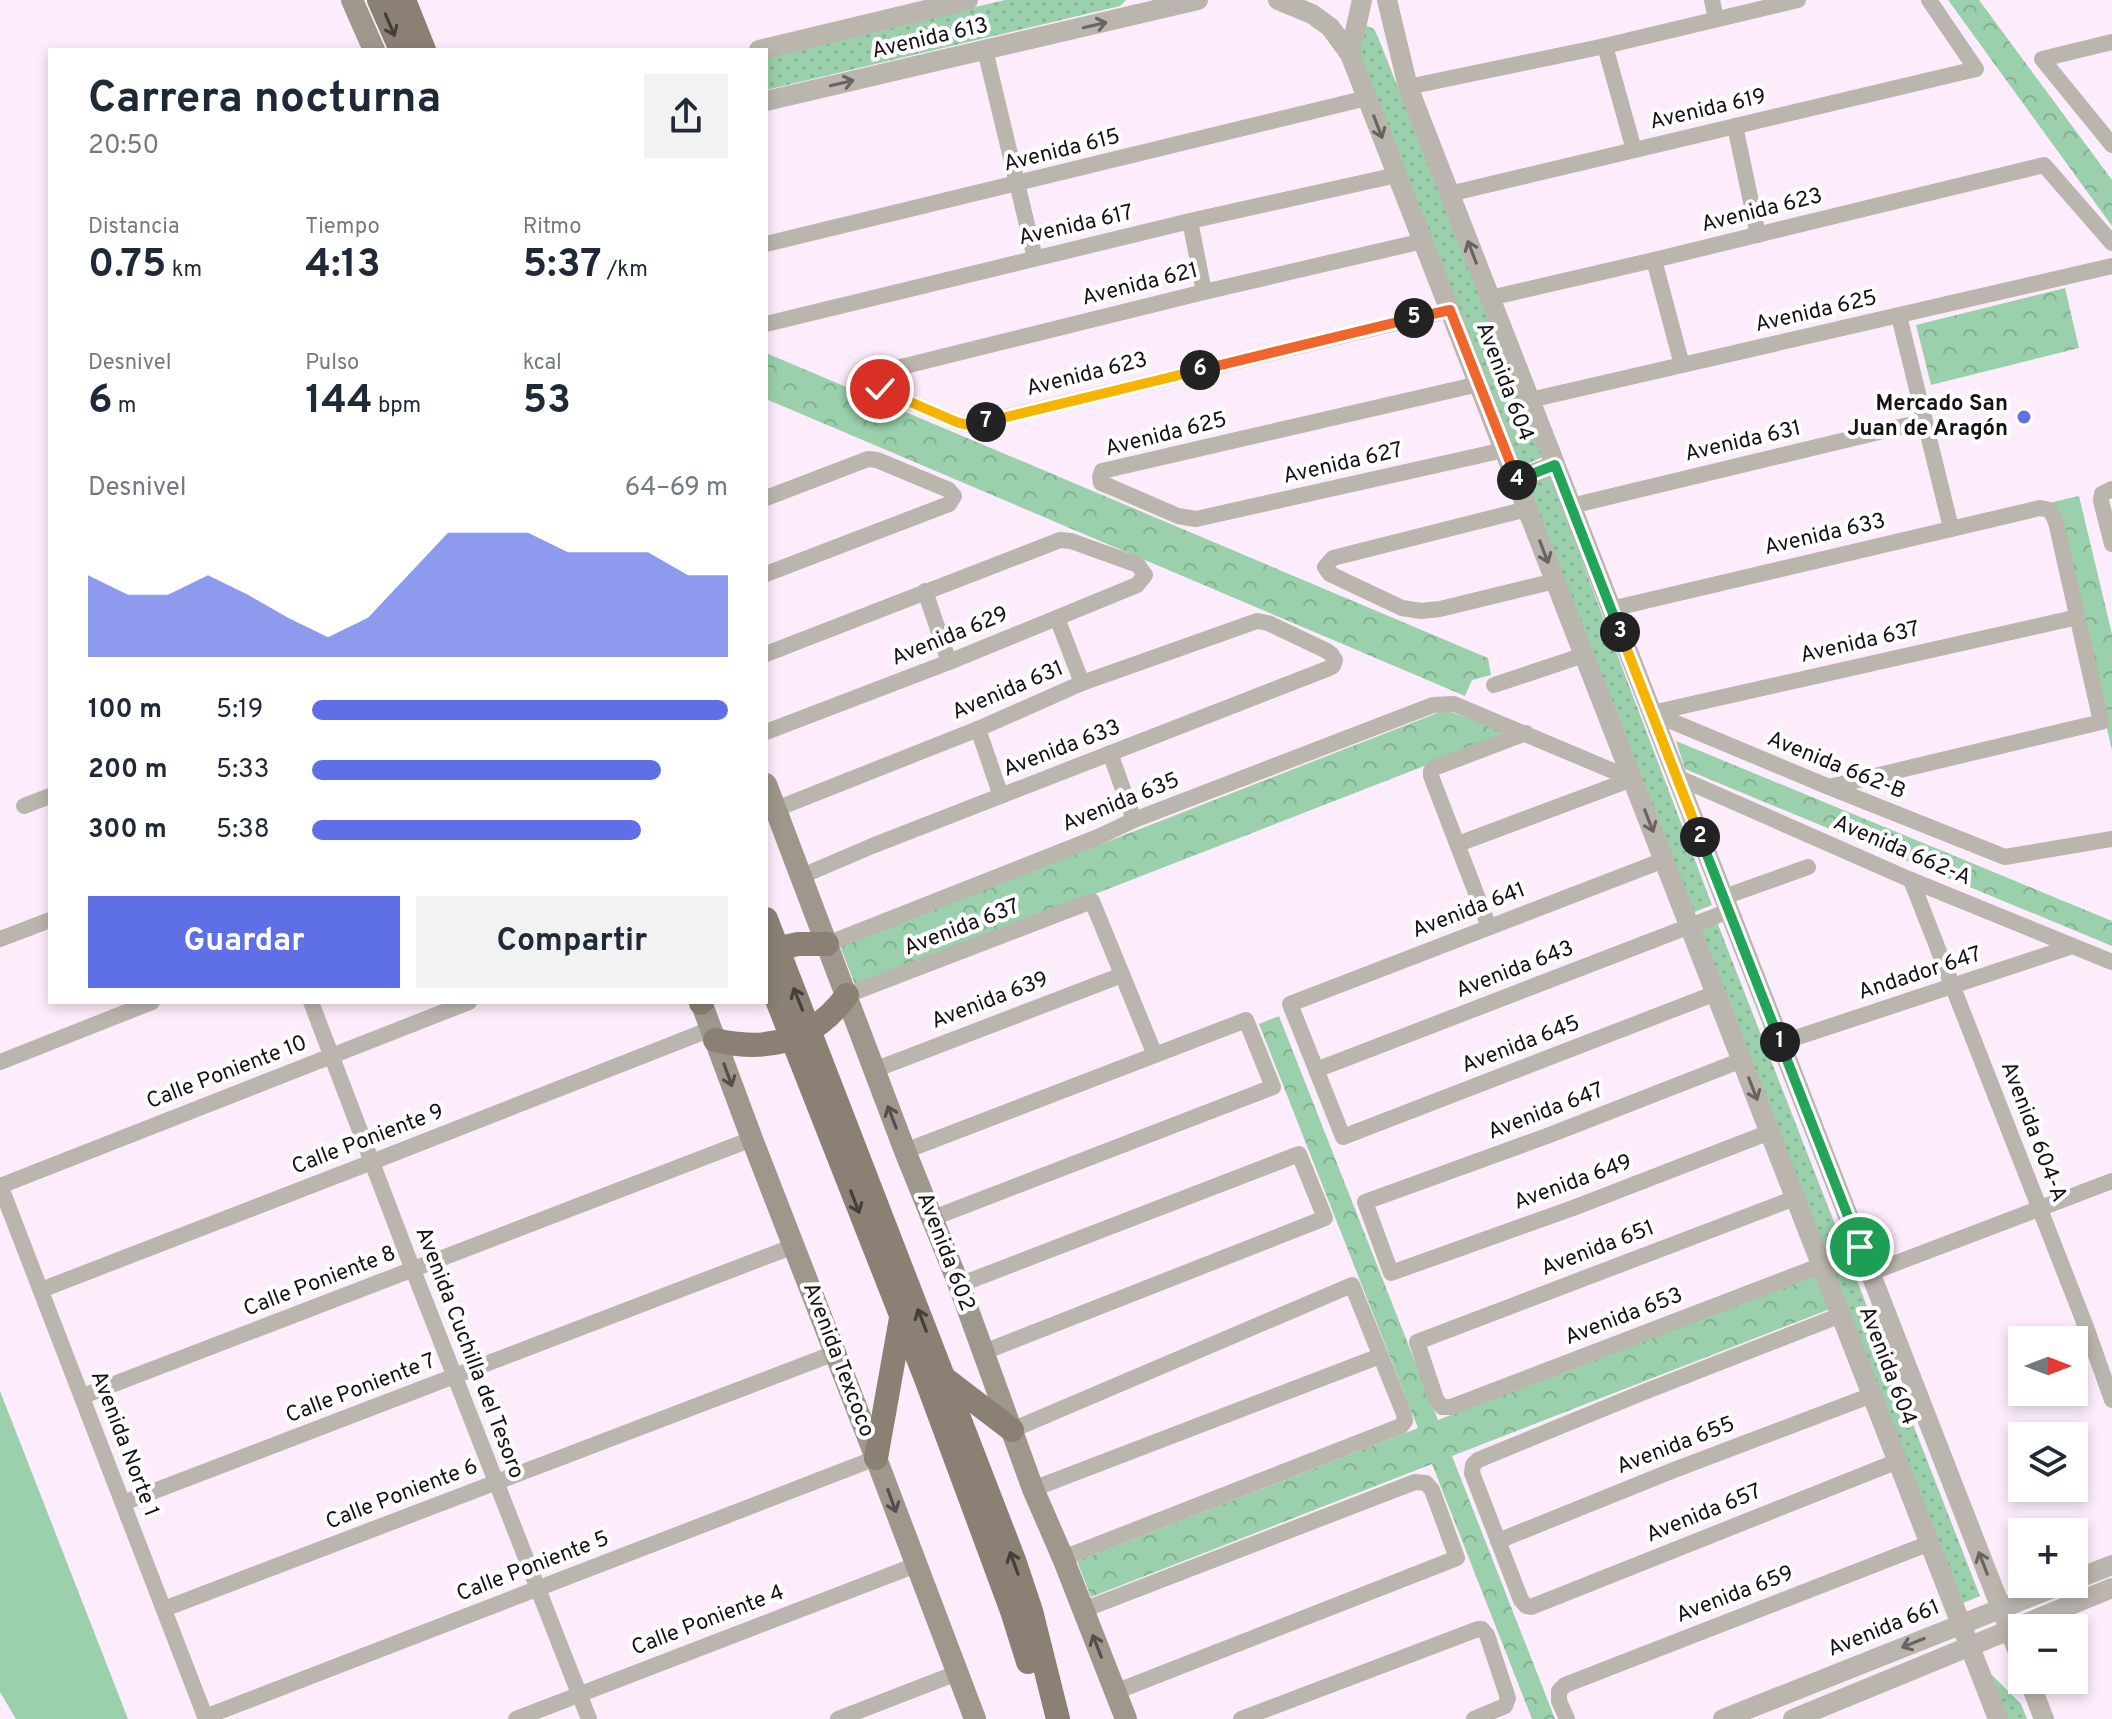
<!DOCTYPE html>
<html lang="es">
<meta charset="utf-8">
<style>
:root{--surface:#fff;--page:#f2f2f3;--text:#1f2937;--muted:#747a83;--accent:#5f70e7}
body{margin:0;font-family:Overpass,sans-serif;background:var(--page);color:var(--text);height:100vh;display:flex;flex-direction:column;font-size:30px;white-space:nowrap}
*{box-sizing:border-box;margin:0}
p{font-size:26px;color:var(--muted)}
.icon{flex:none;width:44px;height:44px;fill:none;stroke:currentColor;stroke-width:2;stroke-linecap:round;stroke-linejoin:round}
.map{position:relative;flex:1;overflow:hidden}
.panel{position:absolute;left:48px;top:48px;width:720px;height:956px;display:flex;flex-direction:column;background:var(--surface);border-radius:0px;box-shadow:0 4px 12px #0003}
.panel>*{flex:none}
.needle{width:52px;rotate:90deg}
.controls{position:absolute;left:2008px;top:1326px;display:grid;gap:16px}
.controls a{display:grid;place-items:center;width:80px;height:80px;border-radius:0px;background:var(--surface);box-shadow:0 4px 12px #0003;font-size:40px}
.pin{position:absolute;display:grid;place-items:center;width:68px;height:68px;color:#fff;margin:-34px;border:4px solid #fff;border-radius:50%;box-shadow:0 2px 8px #0007}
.km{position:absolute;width:40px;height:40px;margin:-20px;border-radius:50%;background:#222;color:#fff;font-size:22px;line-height:40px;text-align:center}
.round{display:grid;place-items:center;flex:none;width:84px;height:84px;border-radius:0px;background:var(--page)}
.head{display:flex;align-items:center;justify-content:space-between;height:136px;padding:0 40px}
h1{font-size:44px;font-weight:700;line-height:60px}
.stats{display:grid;grid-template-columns:repeat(3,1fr);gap:12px;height:136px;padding:8px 40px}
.stats div{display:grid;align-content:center}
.stats b{font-size:40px;font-weight:700}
.stats small{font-size:22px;font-weight:400}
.stats p{font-size:22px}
.chart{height:224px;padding:16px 40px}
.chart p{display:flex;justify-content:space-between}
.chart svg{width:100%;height:144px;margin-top:8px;fill:var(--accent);opacity:.7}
.button{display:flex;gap:16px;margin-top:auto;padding:16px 40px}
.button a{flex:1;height:92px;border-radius:0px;background:var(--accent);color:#fff;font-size:32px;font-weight:700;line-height:92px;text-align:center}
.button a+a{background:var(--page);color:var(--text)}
ul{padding:0 40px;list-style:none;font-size:26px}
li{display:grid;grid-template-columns:128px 96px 1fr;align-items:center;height:60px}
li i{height:20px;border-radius:10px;background:var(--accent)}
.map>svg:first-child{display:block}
.grass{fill:#9ad0ac}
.park{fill:url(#park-crowns)}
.garden{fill:url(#garden-dots)}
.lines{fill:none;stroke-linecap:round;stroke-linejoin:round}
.minor{stroke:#bab5ad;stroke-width:16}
.tertiary{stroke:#bab5ad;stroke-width:20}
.secondary{stroke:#9e978c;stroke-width:22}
.primary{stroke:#8a8174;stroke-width:24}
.oneway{stroke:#463e3c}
.oneway2{stroke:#696462}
.oneway3{stroke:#544e4c}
.split-1-casing{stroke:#fff;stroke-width:16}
.split-2-casing{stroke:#fff;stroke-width:16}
.split-3-casing{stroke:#fff;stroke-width:16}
.split-4-casing{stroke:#fff;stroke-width:16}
.split-5-casing{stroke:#fff;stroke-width:16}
.split-6-casing{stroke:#fff;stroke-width:16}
.split-7-casing{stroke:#fff;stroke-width:16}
.split-8-casing{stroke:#fff;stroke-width:16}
.split-1{stroke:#22a559;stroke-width:10}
.split-2{stroke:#22a559;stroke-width:10}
.split-3{stroke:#f5b400;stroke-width:10}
.split-4{stroke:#22a559;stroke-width:10}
.split-5{stroke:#f0652b;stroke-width:10}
.split-6{stroke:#f0652b;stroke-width:10}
.split-7{stroke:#f5b400;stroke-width:10}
.split-8{stroke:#f5b400;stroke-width:10}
.poi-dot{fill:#5f70e7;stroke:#fff;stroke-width:3}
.labels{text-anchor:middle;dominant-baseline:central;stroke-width:8;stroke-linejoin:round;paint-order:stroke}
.street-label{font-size:22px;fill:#181217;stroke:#fff}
.poi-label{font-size:22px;font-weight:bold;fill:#181217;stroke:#fff;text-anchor:end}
</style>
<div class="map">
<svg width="2112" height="1719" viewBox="0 0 2112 1719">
<defs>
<pattern id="park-crowns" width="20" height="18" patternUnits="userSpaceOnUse" patternTransform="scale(2)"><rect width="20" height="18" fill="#9ad0ac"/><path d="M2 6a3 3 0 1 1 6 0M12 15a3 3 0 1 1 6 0" fill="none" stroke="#84b293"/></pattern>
<pattern id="garden-dots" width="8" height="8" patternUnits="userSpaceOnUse" patternTransform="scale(2)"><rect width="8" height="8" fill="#9ad0ac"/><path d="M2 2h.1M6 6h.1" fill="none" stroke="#84b293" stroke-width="1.8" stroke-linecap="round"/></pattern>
</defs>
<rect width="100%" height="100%" fill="#fdecfb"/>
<path class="grass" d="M0,1391L128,1719H16L0,1692Z"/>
<g class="park">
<path d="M1948,0H1979L2112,180V226Z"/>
<path d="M2065,288L2079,348L1931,385L1916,325Z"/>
<path d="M766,353L1488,658L1491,675L1472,680L1465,696L766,399Z"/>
<path d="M2079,496L2112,634V750L2053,502Z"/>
<path d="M1445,710L1509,733L856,987L840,946Z"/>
<path d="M1676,741L2112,921V946L1685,769Z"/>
<path d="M1279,1016L1438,1420L1817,1273L1830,1309L1452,1456L1555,1719H1532L1432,1464L1091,1597L1077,1561L1418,1428L1259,1024Z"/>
</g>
<g class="garden">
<path d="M1005,0H1126L1120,6L766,90V56Z"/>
<path d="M1363,24L1374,29L1378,37L1543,457L1518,468L1354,41Z"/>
<path d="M1549,474L1712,905L1692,913L1524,484Z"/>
<path d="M1717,922L1980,1596L1963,1603L1699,929Z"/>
<path d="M1988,1671L2021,1704L2027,1719H2007Z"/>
</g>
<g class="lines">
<g class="minor">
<path d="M1712,0L1716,19"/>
<path d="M2112,42L2042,59L2112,145"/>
<path d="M1605,46L1634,150"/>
<path d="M985,50L1035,258"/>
<path d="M1408,87L1605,46L1798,0"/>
<path d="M1735,126L1758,235"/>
<path d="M1449,194L1976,69L1929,0"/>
<path d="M1190,221L1204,292"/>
<path d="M1423,241L1204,292L881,372L875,376L873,380L880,389L959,423L972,425L1450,310"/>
<path d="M766,244L1367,98"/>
<path d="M1654,260L1682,365"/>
<path d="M1490,298L1654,260L2044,165L2112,243"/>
<path d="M1899,316L1951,528"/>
<path d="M766,324L1190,221L1397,175"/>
<path d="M1479,384L1111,469L1102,471L1100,477L1101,483L1111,487L1178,516L1196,519L1504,450"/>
<path d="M1530,400L2112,266"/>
<path d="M2112,489L2102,494L2101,501L2112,544"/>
<path d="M766,498L868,459L877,460L949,490L954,496L949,504L766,574"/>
<path d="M1571,506L1925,421"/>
<path d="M1527,509L1333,558L1325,567L1330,574L1402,608L1421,611L1440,609L1555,581"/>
<path d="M925,591L949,662"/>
<path d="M1611,609L2040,508L2050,510L2056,522L2101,722L1829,787"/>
<path d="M1057,618L1082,683"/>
<path d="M766,654L1060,540L1071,541L1138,565L1145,575L1137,585L949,662L766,732"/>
<path d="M1494,685L1584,655"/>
<path d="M1652,713L1829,787L2005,857L2112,839"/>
<path d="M1652,713L2078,617"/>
<path d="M978,729L1001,796"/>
<path d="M1110,753L1134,820"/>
<path d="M1677,777L1911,880L2112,962"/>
<path d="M24,806L50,796"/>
<path d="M776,809L978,729L1082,683L1257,621L1268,623L1327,651L1332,655L1335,660L1333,666L1327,669L872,846L802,876"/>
<path d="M1458,844L1632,779"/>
<path d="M1664,860L1290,1004L1343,1137L1716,993"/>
<path d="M1911,880L2086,1327L2112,1400"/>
<path d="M1724,897L1808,867"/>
<path d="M1489,927L1431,776V771L1434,768L1526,733"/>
<path d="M0,939L50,920"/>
<path d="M827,944L1098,837L1134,820L1433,705L1454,704L1632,779"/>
<path d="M847,995L1092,901L1155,1055"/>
<path d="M311,1002L413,1270L589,1719"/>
<path d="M1780,1043L2073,946"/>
<path d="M1742,1060L1547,1136L1365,1202L1391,1273L1573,1208L1770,1132"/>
<path d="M0,1062L152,1002"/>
<path d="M874,1070L1122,975"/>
<path d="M1316,1070L1729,911"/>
<path d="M905,1151L1246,1020L1273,1087L933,1218"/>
<path d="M0,1185L206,1719"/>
<path d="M0,1186L469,1002"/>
<path d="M1795,1198L1417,1342L1436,1399L1442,1407H1451L1822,1265"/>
<path d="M1870,1273L2112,1181"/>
<path d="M959,1285L1299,1154L1325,1218L984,1352"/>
<path d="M41,1290L372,1162L711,1029"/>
<path d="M1841,1315L1644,1392L1478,1460L1473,1465L1472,1473L1521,1600L1526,1606L1531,1607L1898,1461"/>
<path d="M83,1396L752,1139"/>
<path d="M1012,1430L1352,1285L1404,1414L1405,1421L1401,1426L1063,1558"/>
<path d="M1033,1489L1380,1356"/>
<path d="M123,1503L794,1246"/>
<path d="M1498,1541L1674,1470L1872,1395"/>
<path d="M164,1609L835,1353"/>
<path d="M1083,1610L1415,1482L1426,1483L1432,1490L1457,1558L1115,1692"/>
<path d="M205,1717L876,1458"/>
<path d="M516,1719L916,1565"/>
<path d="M838,1719L957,1673"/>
<path d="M1241,1719L1478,1629H1482L1487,1635L1508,1698L1505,1706L1474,1719"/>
<path d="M1567,1719L1559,1701V1691L1565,1685L1930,1543"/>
</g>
<g class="tertiary">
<path d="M1278,0L1312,14L1330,27L1350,54"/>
<path d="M1362,0L1350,54L1998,1719"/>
<path d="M1387,0L1408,87L2022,1662"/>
<path d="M759,50L968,0"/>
<path d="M766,101L1198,0"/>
<path d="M1516,480L1555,465"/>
<path d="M2074,1580L2112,1565"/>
<path d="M2029,1680L2044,1719"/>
<path d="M1723,1719L2063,1584"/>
<path d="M1793,1719L2112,1588"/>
</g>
<g class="secondary">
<path d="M352,0L374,50"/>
<path d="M766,784L905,1151L959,1285L1033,1489L1063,1558L1126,1719"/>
<path d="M701,1002L752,1139L876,1458L975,1719"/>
</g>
<g class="primary">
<path d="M379,0L401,50"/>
<path d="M404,0L424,50"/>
<path d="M766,919L1014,1560L1031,1611L1058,1719"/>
<path d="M766,951L798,944H827"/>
<path d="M766,972L925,1376L1012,1611L1028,1662"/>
<path d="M701,1003L702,1002"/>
<path d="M715,1040C769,1053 814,1040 847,995"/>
<path d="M944,1378L1012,1430"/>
<path d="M876,1458L901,1318"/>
</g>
</g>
<defs><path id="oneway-shaft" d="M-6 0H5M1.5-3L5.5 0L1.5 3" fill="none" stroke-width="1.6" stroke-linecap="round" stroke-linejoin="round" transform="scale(2)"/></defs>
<g class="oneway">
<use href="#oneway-shaft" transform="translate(390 25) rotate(67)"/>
<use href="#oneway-shaft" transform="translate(798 999) rotate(-112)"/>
<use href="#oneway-shaft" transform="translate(855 1202) rotate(69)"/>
<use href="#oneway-shaft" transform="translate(922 1320) rotate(-111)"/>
<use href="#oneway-shaft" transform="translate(1014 1563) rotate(-110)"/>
</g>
<g class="oneway2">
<use href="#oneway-shaft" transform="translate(1095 25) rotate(-13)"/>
<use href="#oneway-shaft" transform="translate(842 83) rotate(-13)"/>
<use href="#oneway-shaft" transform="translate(1378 127) rotate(69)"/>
<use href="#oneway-shaft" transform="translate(1472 252) rotate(-111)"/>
<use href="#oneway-shaft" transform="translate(1544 552) rotate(69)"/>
<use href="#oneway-shaft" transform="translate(1649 821) rotate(69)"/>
<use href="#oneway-shaft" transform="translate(1753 1089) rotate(69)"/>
<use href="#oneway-shaft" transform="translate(1983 1563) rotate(-111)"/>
<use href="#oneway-shaft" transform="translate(1913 1643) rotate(158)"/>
</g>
<g class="oneway3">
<use href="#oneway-shaft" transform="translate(728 1075) rotate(70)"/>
<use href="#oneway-shaft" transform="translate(892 1117) rotate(-111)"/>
<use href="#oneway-shaft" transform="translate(892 1501) rotate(70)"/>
<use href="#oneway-shaft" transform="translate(1097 1646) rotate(-111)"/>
</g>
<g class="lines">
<g class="split-1-casing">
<path id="split-1" d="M1780,1042L1860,1247"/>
</g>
<g class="split-2-casing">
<path id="split-2" d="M1700,837L1780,1042"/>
</g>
<g class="split-3-casing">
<path id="split-3" d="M1620,632L1700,837"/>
</g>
<g class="split-4-casing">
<path id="split-4" d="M1517,480L1555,465L1620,632"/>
</g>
<g class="split-5-casing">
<path id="split-5" d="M1414,318L1450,310L1517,480"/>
</g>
<g class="split-6-casing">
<path id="split-6" d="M1200,370L1414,318"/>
</g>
<g class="split-7-casing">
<path id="split-7" d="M986,422L1200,370"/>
</g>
<g class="split-8-casing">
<path id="split-8" d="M880,389L959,423L972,425L986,422"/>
</g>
<use href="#split-1" class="split-1"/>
<use href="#split-2" class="split-2"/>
<use href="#split-3" class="split-3"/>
<use href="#split-4" class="split-4"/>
<use href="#split-5" class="split-5"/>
<use href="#split-6" class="split-6"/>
<use href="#split-7" class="split-7"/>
<use href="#split-8" class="split-8"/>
</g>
<circle class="poi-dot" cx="2024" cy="417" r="8"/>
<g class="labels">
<g class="street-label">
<text transform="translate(930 39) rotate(-13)">Avenida 613</text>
<text transform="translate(1708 110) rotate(-13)">Avenida 619</text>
<text transform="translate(1062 151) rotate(-14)">Avenida 615</text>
<text transform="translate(1762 211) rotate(-14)">Avenida 623</text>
<text transform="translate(1076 226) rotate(-13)">Avenida 617</text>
<text transform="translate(1140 285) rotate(-14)">Avenida 621</text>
<text transform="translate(1816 312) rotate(-13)">Avenida 625</text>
<text transform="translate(1087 375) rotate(-14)">Avenida 623</text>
<text transform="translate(1504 382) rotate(69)">Avenida 604</text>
<text transform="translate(1166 435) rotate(-14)">Avenida 625</text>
<text transform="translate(1743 442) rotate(-13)">Avenida 631</text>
<text transform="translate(1343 464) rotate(-13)">Avenida 627</text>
<text transform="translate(1825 535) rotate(-13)">Avenida 633</text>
<text transform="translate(950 637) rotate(-22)">Avenida 629</text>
<text transform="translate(1860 643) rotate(-13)">Avenida 637</text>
<text transform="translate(1008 691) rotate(-23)">Avenida 631</text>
<text transform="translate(1062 749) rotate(-21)">Avenida 633</text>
<text transform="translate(1836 766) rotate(22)">Avenida 662-B</text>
<text transform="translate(1121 803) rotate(-22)">Avenida 635</text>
<text transform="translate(1902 851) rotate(23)">Avenida 662-A</text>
<text transform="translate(1469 911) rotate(-21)">Avenida 641</text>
<text transform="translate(962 928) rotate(-21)">Avenida 637</text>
<text transform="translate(1515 970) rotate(-21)">Avenida 643</text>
<text transform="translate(1920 974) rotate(-18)">Andador 647</text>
<text transform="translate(990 1001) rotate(-21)">Avenida 639</text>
<text transform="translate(1521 1045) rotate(-21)">Avenida 645</text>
<text transform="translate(227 1073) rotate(-21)">Calle Poniente 10</text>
<text transform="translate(1546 1112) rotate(-21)">Avenida 647</text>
<text transform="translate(2033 1132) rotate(69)">Avenida 604-A</text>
<text transform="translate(368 1140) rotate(-21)">Calle Poniente 9</text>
<text transform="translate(1573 1183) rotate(-20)">Avenida 649</text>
<text transform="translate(1598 1249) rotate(-21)">Avenida 651</text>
<text transform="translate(945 1252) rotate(69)">Avenida 602</text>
<text transform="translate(320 1282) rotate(-21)">Calle Poniente 8</text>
<text transform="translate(1624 1317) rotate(-21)">Avenida 653</text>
<text transform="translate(469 1353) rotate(69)">Avenida Cuchilla del Tesoro</text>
<text transform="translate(838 1360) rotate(69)">Avenida Texcoco</text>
<text transform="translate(1887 1366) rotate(69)">Avenida 604</text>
<text transform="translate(361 1389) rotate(-21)">Calle Poniente 7</text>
<text transform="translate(124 1444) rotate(69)">Avenida Norte 1</text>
<text transform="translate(1676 1446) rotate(-21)">Avenida 655</text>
<text transform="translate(402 1495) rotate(-21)">Calle Poniente 6</text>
<text transform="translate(1704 1514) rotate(-22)">Avenida 657</text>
<text transform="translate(533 1567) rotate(-21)">Calle Poniente 5</text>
<text transform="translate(1735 1595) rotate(-21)">Avenida 659</text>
<text transform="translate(708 1621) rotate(-21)">Calle Poniente 4</text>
<text transform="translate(1884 1629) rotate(-22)">Avenida 661</text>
</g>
<g class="poi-label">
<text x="2008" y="404">Mercado San<tspan x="2008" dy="25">Juan de Aragón</tspan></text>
</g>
</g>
</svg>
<div class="controls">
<a><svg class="needle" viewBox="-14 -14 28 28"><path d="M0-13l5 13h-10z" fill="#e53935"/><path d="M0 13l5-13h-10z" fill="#747a83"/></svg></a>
<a><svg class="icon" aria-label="layers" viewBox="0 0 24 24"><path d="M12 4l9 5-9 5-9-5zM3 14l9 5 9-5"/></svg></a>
<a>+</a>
<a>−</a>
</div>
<div class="pin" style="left:1860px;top:1247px;background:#1e9e55"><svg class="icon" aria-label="arrive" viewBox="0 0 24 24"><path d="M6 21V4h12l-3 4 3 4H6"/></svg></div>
<div class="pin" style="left:880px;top:389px;background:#d93025"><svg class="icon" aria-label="check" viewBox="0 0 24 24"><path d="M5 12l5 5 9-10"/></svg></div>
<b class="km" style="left:1780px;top:1042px">1</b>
<b class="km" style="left:1700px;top:837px">2</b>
<b class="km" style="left:1620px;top:632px">3</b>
<b class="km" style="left:1517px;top:480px">4</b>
<b class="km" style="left:1414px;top:318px">5</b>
<b class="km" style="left:1200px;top:370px">6</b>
<b class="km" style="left:986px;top:422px">7</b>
<section class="panel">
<div class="head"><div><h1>Carrera nocturna</h1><p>20:50</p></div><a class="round"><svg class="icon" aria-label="share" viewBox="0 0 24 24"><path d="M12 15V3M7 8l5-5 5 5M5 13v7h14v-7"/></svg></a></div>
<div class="stats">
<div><p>Distancia</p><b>0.75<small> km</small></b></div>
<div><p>Tiempo</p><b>4:13</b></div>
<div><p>Ritmo</p><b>5:37<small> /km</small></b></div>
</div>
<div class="stats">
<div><p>Desnivel</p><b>6<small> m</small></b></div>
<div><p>Pulso</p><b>144<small> bpm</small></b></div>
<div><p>kcal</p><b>53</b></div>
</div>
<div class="chart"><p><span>Desnivel</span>64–69 m</p>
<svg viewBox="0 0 160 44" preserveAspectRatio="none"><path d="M0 44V19L10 25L20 25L30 19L40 25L50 32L60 38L70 32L80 19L90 6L100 6L110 6L120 12L130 12L140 12L150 19L160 19V44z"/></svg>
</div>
<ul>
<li><b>100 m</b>5:19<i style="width:100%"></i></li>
<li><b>200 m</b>5:33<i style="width:84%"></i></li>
<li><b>300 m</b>5:38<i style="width:79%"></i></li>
</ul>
<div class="button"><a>Guardar</a><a>Compartir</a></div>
</section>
</div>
